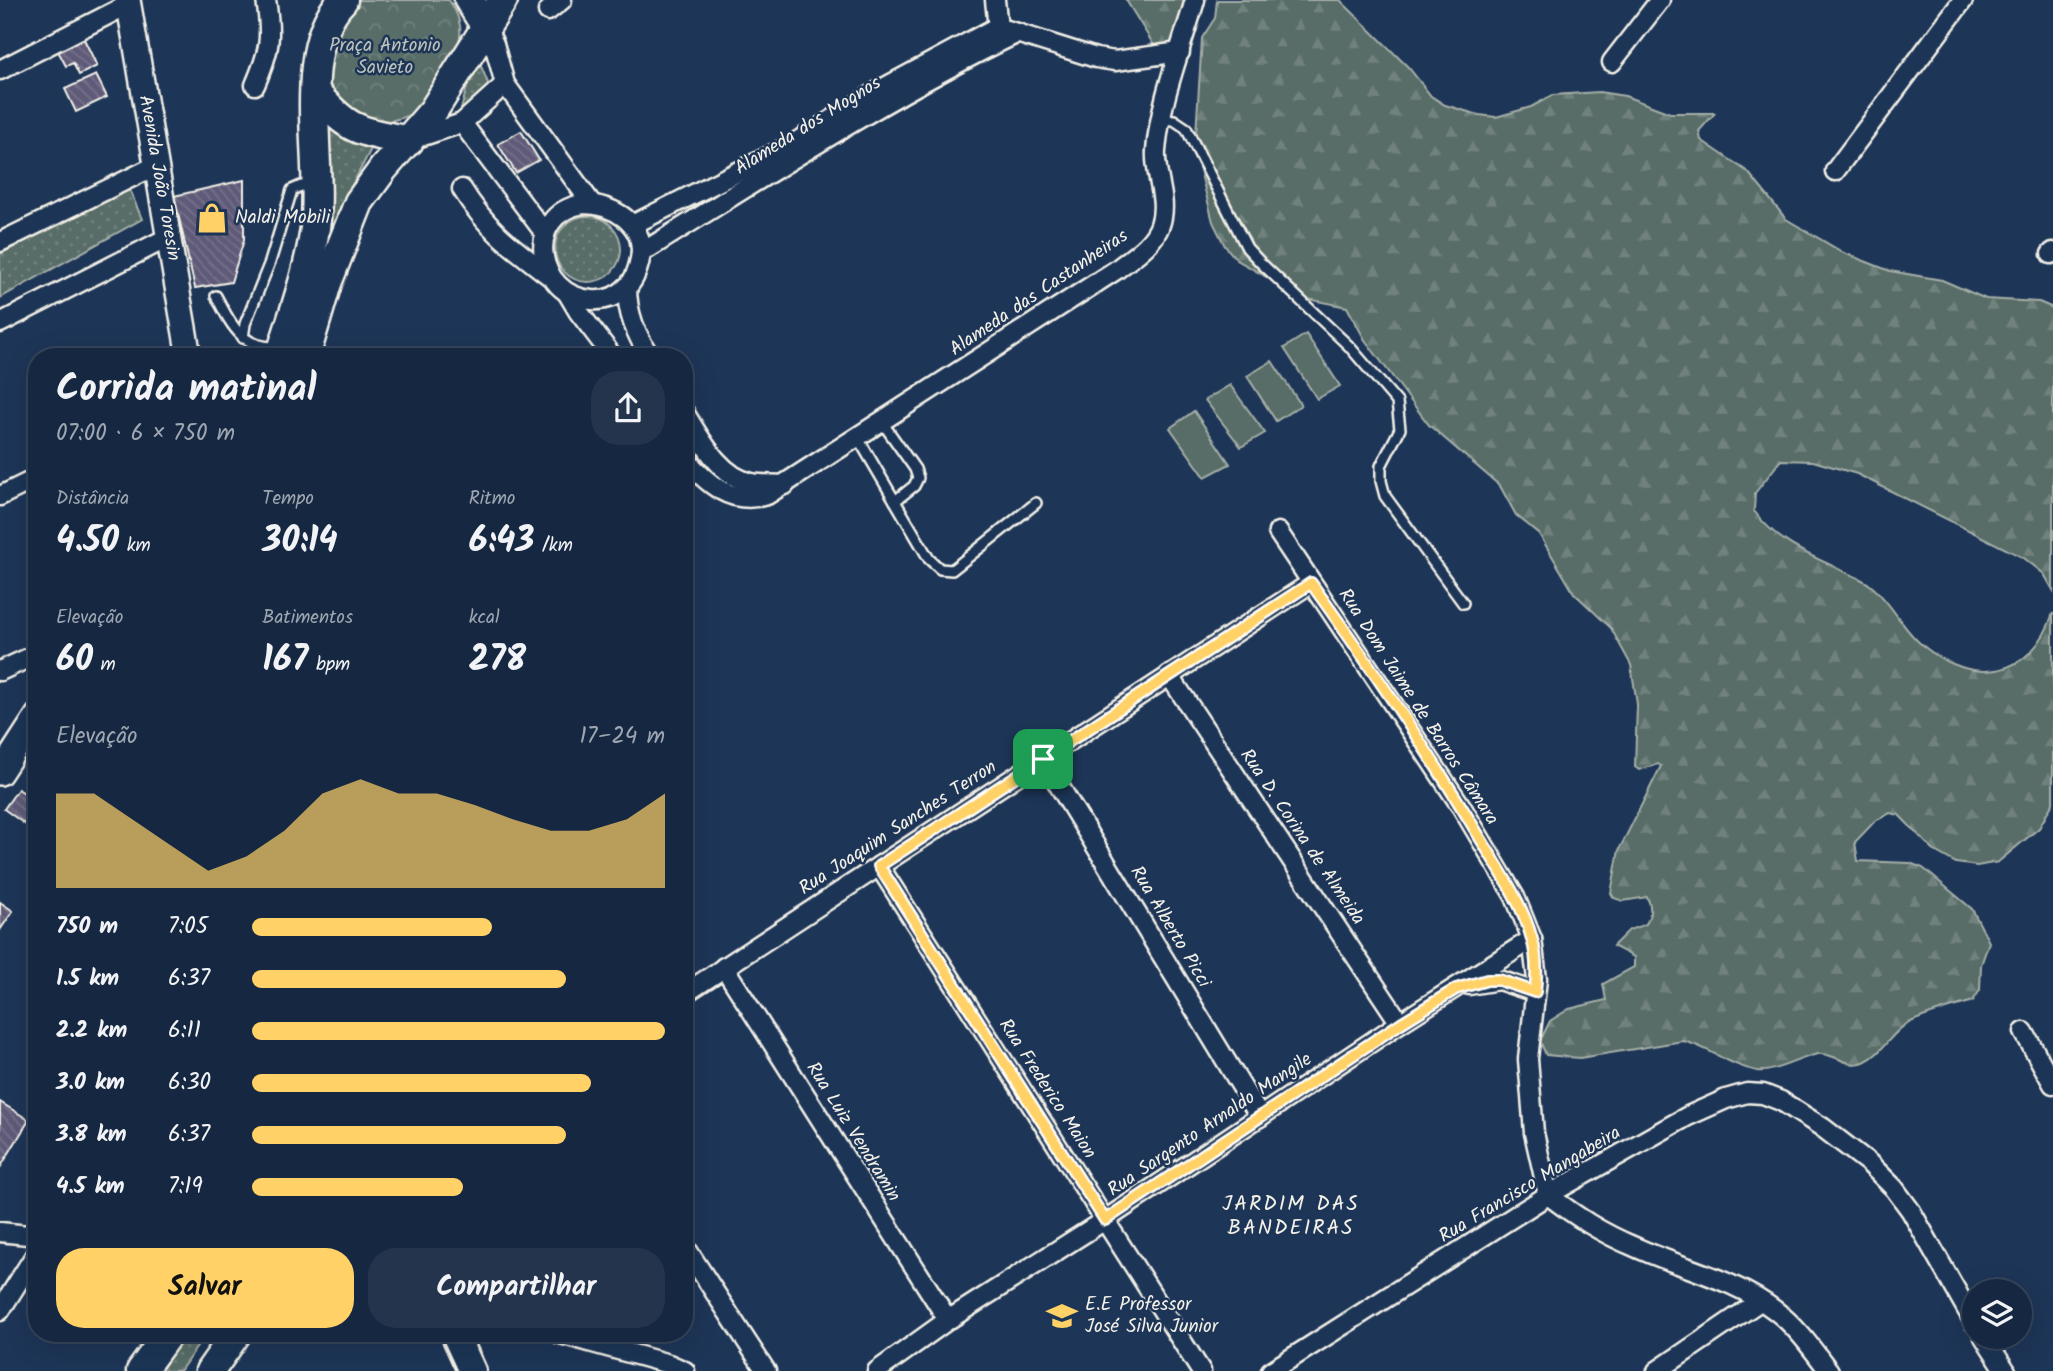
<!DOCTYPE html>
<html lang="pt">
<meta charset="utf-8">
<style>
:root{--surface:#162841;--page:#23344c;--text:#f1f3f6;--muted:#9ea6b1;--line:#35445a;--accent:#ffd166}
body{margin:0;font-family:Kalam,sans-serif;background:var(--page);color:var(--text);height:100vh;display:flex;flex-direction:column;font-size:26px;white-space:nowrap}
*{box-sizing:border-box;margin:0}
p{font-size:23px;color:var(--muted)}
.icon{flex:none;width:38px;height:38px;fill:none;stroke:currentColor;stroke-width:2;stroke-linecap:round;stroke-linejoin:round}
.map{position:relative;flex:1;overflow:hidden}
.side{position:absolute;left:28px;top:348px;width:665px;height:994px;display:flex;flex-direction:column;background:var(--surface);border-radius:28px;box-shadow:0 7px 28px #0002,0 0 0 2px var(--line)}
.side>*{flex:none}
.controls{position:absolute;left:1962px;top:1279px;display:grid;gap:14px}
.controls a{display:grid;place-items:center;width:70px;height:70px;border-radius:50%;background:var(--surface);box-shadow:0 7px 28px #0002,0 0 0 2px var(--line);font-size:35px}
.pin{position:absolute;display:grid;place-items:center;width:60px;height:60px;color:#fff;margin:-30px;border-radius:14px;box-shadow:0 4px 10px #0006}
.round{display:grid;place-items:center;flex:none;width:74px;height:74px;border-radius:28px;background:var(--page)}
.headline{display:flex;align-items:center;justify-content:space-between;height:119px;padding:0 28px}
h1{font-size:38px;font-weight:600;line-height:52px}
.metrics{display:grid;grid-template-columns:repeat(3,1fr);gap:10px;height:119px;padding:7px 28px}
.metrics div{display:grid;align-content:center}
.metrics b{font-size:35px;font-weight:600}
.metrics small{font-size:19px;font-weight:400}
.metrics p{font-size:19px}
.chart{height:196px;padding:14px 28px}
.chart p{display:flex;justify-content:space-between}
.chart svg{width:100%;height:126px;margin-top:7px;fill:var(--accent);opacity:.7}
.primary-button{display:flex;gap:14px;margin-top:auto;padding:14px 28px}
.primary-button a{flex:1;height:80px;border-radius:28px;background:var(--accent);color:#111;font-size:28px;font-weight:600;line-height:80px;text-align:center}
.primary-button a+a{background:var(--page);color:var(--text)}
ul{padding:0 28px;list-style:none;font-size:23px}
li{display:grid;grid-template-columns:112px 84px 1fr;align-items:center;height:52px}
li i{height:18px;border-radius:9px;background:var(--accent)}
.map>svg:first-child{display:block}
.grass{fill:url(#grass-dots);stroke:#a6afa8;stroke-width:2}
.forest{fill:url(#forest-firs);stroke:#a6afa8;stroke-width:2}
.park{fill:url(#park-crowns);stroke:#a6afa8;stroke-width:2}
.pitch{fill:#586d68;stroke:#a6afa8;stroke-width:2}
.building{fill:url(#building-back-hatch);stroke:#f4f1e8;stroke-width:2}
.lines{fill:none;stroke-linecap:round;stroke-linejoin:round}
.service-casing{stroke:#f4f1e8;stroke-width:14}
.minor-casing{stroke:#f4f1e8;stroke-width:23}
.tertiary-casing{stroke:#f4f1e8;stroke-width:28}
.secondary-casing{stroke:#f4f1e8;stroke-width:32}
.primary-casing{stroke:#f4f1e8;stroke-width:33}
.service{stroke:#1d3557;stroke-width:9}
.minor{stroke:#1d3557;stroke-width:18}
.tertiary{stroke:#1d3557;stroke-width:23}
.secondary{stroke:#1d3557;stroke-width:26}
.primary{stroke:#1d3557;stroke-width:28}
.route-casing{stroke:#fff;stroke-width:14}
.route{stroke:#ffd166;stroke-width:9}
.labels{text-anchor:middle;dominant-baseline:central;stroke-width:5;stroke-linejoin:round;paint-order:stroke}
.park-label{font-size:19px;fill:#bdc3bb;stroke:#1d3557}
.street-label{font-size:19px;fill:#f4f1e8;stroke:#1d3557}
.poi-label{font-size:19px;fill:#f4f1e8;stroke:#1d3557;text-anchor:start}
.neighbourhood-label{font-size:21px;letter-spacing:2px;fill:#f4f1e8;stroke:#1d3557}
</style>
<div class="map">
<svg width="2053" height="1371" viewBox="0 0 2053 1371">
<defs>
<pattern id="grass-dots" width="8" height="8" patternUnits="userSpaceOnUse" patternTransform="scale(1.75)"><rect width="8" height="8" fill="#586d68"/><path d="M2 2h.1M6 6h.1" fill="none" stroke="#71827e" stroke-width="1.8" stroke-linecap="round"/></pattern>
<pattern id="forest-firs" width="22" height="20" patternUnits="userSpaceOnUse" patternTransform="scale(1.75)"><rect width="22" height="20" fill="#586d68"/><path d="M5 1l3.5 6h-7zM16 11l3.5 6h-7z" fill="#71827e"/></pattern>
<pattern id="park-crowns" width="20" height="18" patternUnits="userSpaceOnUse" patternTransform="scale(1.75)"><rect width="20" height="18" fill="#586d68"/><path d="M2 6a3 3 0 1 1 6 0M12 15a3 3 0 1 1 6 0" fill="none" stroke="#71827e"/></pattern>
<pattern id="building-back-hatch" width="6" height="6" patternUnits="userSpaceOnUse" patternTransform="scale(1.75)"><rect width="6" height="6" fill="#5e5a78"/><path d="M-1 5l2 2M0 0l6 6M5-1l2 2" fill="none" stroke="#76728b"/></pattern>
</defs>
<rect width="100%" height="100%" fill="#1d3557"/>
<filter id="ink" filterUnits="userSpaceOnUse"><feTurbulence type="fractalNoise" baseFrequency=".0143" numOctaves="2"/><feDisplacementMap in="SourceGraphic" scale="14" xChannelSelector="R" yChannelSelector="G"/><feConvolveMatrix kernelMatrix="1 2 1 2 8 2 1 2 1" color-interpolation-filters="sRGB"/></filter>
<g filter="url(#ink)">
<g class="grass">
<path d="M476,54L490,88L460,113Z"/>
<path d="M325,122L345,138L372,147L348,193L328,245Z"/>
<path d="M129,188L142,219L0,298V254Z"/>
<circle cx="588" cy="249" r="33"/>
<path d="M186,1334H206L180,1371H160Z"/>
</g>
<g class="forest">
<path d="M1126,0H1192L1191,7L1171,46L1155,47Z"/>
<path d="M1217,0H1340L1409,68L1431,96L1445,105L1479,115L1496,117L1531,107L1553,95L1599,92L1625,96L1670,113H1715L1699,131L1701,140L1748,172L1786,219L1844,253L1890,271L1942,280L1986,299L2039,302L2053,308V590L2044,574L2024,558L1857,474L1813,461L1781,460L1755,493L1754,511C1778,543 1806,553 1841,570C1850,575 1862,578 1870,585C1891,601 1902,629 1922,645C1973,687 2032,679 2053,613V803L2039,828L1998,862L1977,866L1956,863L1933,850L1899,815L1890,813L1875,821L1855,842L1858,861L1910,863L1923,868L1972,909L1989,942L1981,965L1980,990L1973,1001C1952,1008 1927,1013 1907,1024C1890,1033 1883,1054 1864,1062C1847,1069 1834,1052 1818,1054C1801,1057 1772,1074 1757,1071C1730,1066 1709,1047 1683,1041L1580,1058L1546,1055L1540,1041L1550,1021L1569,1009L1606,1000L1603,984L1634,967V957L1613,946L1629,930L1646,924C1651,914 1652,907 1647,897L1623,901L1614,898L1611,893L1619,850L1661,766L1658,764L1639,770L1635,767L1637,704L1631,665L1611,628L1574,593L1539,534L1516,515L1500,486L1429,425L1365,340L1347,307L1303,298L1237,260L1225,246L1213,222L1195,150L1202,38L1215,18Z"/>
</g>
<path class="park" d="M355,0H449C467,26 462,44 446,69C436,85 427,107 409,115C399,120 384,123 372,120C355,116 328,90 324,72C322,65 325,47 328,40C334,26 347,13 355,0Z"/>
<g class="pitch">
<path d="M1306,334L1340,386L1317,399L1284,348Z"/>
<path d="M1272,361L1301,405L1276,421L1247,376Z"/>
<path d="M1230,385L1265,433L1241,447L1205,400Z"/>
<path d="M1194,411L1230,464L1205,477L1170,428Z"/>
</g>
<g class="building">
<path d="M84,39L97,66L79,75L73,63L66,66L58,51Z"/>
<path d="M96,75L107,97L76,112L65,89Z"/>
<path d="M521,131L539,160L516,173L498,144Z"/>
<path d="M244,180V240L231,282L195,288L174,196Z"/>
<path d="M18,789L37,801V833L4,809Z"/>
<path d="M0,902L13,911L0,930Z"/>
<path d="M0,1102L29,1120L0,1168Z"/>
</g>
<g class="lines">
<g class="service-casing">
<g id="service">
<path d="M1161,119L1174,120L1186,128L1247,248L1261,263L1349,346L1397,402L1400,429L1381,466V481L1385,496L1463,603"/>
<path d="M216,296C232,326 242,349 279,347"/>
<path d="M243,338L245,324L270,262L292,190L301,186H312"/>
<path d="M882,422L915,469L918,478L914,486L895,501"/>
<path d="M858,438L929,559L940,569L952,570L1036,503"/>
</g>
</g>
<g class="minor-casing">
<g id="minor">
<path d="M995,0L999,38"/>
<path d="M548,11L562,0"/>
<path d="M486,27L494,44L505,84L592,204"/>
<path d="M1007,30L1096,58L1115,61L1180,52"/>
<path d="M1612,62L1660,0"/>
<path d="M0,70L129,4"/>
<path d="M255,85C270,50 272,38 266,0"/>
<path d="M462,123L544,232"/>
<path d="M411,140L462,123L505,84"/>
<path d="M1835,171L1963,0"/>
<path d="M462,189C487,230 513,248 551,277"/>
<path d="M583,204C613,204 647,224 640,259C638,269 635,280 627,287C618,296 605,301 592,300C536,297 522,214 583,204Z"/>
<path d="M632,225L793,144L878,91L997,27"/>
<path d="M0,242L157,165"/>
<path d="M641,253C766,176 886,96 1018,33"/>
<path d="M2051,254L2053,252"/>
<path d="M627,287C627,314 636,334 650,357"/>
<path d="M568,294L578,311L613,357"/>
<path d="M0,323L169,237"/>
<path d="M684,412C700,437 719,477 752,483C763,485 774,484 785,485"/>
<path d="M684,457C706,483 731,506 767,495L1116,270C1132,257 1153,245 1160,225C1169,199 1154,176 1156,151C1160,100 1181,49 1195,0"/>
<path d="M0,496L37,478"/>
<path d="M1278,532L1461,806L1515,897L1532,939L1537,979L1528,1059L1534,1133L1548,1195C1577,1217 1601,1233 1635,1247C1681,1268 1735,1279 1776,1311C1797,1327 1813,1350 1829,1371"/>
<path d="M0,671L37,654"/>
<path d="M1169,675L1400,1023"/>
<path d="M1043,759L1260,1117"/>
<path d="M879,866L1201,1371"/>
<path d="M724,967L948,1320"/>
<path d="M1469,985L1499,980L1535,992"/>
<path d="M684,994L1311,583"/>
<path d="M2024,1032L2053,1084"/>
<path d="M0,1232L37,1236"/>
<path d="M684,1245L766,1371"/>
<path d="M0,1311L37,1252"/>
<path d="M560,1334L669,1364L685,1371"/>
<path d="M1984,1337L2006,1371"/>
<path d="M877,1371L948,1320L1105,1220L1400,1023L1532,939"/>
<path d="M1271,1371L1548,1195L1688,1116L1726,1099L1747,1093L1763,1094L1781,1101L1822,1127L1869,1163L1894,1188L1911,1211L1974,1322"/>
<path d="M1657,1371L1760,1301"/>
</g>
</g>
<g class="tertiary-casing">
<g id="tertiary">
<path d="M128,0L189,357"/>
<path d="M0,773L37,716"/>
</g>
</g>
<g class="secondary-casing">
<path id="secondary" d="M455,1334L472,1371"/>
</g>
<g class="primary-casing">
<g id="primary">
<path d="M469,0L486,27"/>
<path d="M315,92C349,132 360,131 409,141"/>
<path d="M280,357C293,315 309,271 315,228C324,163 294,49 343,0"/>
<path d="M305,357L327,283L359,202L383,169L433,111L503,0"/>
<path d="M141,1371L168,1334"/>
<path d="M210,1371L236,1334"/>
</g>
</g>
<use href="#service" class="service"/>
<use href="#minor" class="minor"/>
<use href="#tertiary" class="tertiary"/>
<use href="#secondary" class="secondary"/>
<use href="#primary" class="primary"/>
</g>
</g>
<g class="lines" filter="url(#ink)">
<g class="route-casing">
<path id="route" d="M1311,583C1370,665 1427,749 1479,836C1498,868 1522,902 1532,939C1537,956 1537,975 1535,992L1499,980H1487L1456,989L1401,1023L1105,1220L879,866Z"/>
</g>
<use href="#route" class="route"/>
</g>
<defs>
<g id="shop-bare" transform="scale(2.415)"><path d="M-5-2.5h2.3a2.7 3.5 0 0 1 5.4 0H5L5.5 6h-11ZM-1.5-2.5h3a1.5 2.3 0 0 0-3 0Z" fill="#ffd166" stroke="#1d3557" stroke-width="2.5" paint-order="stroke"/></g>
<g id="school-bare" transform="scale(2.415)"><path d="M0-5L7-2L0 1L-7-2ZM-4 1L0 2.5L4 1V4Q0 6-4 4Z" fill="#ffd166" stroke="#1d3557" stroke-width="2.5" paint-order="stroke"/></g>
</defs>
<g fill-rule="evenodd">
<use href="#shop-bare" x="212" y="218"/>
<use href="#school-bare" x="1062" y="1316"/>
</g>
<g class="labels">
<g class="park-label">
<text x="385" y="46">Praça Antonio<tspan x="385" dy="22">Savieto</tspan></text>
</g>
<g class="street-label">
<text transform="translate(808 126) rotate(-32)">Alameda dos Mognos</text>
<text transform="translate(159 178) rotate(80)">Avenida João Toresin</text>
<text transform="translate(1039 293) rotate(-34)">Alameda das Castanheiras</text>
<text transform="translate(1418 707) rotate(57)">Rua Dom Jaime de Barros Câmara</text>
<text transform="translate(898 828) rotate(-33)">Rua Joaquim Sanches Terron</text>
<text transform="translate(1302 837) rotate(56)">Rua D. Corina de Almeida</text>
<text transform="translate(1170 927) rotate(59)">Rua Alberto Picci</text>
<text transform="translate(1047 1089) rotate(57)">Rua Frederico Maion</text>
<text transform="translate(1210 1125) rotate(-34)">Rua Sargento Arnaldo Mangile</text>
<text transform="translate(853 1132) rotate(58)">Rua Luiz Vendramin</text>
<text transform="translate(1530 1185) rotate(-31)">Rua Francisco Mangabeira</text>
</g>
<g class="poi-label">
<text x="235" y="218">Naldi Mobili</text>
<text x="1085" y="1305">E.E Professor<tspan x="1085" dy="22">José Silva Junior</tspan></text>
</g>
<g class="neighbourhood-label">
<text x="1291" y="1204">JARDIM DAS<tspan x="1291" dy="24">BANDEIRAS</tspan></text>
</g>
</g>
</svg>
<div class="controls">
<a><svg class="icon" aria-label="layers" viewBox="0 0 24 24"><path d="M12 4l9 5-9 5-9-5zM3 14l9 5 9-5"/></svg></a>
</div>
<div class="pin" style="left:1043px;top:759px;background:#1e9e55"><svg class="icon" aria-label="arrive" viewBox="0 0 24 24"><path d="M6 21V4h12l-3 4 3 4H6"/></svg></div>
<section class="side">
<div class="headline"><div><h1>Corrida matinal</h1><p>07:00 · 6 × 750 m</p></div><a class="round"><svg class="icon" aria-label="share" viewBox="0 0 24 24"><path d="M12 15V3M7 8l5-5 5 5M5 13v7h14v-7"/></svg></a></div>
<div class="metrics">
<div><p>Distância</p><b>4.50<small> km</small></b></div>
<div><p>Tempo</p><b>30:14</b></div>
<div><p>Ritmo</p><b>6:43<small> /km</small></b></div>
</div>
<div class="metrics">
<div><p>Elevação</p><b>60<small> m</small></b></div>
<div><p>Batimentos</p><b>167<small> bpm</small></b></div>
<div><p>kcal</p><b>278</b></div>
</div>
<div class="chart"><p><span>Elevação</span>17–24 m</p>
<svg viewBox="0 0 160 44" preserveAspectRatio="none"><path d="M0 44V11L10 11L20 20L30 29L40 38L50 33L60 24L70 11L80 6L90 11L100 11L110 15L120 20L130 24L140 24L150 20L160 11V44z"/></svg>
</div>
<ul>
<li><b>750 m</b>7:05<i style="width:58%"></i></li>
<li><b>1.5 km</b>6:37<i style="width:76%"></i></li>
<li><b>2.2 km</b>6:11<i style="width:100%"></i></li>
<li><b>3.0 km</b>6:30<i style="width:82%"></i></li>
<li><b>3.8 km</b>6:37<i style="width:76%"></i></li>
<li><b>4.5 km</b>7:19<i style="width:51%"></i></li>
</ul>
<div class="primary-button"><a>Salvar</a><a>Compartilhar</a></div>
</section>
</div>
